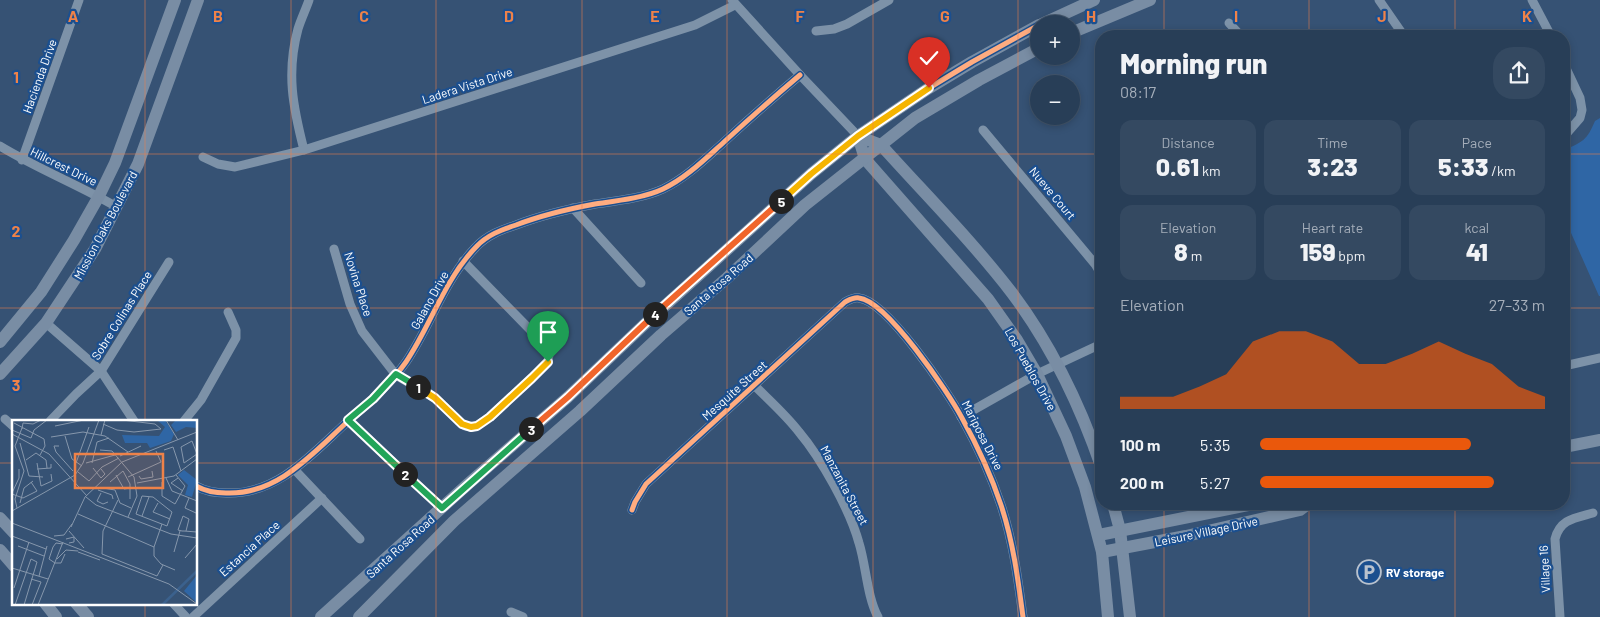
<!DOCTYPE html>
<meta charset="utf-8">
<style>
:root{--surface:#283e57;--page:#344961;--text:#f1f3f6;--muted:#a5aeba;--line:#44576d;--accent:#ea580c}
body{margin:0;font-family:Barlow,sans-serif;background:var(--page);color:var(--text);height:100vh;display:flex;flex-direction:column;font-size:19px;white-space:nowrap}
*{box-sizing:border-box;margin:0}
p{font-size:16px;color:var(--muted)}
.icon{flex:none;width:28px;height:28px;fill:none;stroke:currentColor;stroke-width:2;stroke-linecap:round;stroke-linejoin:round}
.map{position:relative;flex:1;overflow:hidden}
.side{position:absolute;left:1095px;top:30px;width:475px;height:480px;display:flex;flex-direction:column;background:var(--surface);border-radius:20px;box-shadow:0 2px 8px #0003,0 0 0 1px var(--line)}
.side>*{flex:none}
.fabs{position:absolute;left:1030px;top:15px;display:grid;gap:10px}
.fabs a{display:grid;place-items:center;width:50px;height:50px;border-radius:50%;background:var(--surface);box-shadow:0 2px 8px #0003,0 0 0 1px var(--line);font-size:25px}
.pin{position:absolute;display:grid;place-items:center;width:42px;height:42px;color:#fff;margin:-51px -21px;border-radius:50% 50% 50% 0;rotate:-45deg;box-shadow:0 0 5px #0007}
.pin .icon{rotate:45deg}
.km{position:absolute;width:25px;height:25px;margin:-12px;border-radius:50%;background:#222;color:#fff;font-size:14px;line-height:25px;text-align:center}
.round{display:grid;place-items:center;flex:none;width:52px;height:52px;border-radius:20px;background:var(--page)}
.head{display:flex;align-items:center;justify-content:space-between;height:85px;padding:0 25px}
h1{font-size:28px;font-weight:800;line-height:38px}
.stats{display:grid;grid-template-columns:repeat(3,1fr);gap:8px;height:85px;padding:5px 25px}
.stats div{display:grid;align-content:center;border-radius:12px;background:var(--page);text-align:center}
.stats b{font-size:25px;font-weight:800}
.stats small{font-size:14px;font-weight:400}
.stats p{font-size:14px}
.chart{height:140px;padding:10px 25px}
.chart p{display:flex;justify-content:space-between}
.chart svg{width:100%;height:90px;margin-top:5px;fill:var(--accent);opacity:.7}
ul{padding:0 25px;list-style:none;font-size:16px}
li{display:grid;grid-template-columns:80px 60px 1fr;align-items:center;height:38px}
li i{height:12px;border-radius:6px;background:var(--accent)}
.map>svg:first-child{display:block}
.green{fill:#2f66a5}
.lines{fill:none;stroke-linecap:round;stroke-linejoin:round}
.street{stroke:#7d92a8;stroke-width:9}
.secondary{stroke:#798da4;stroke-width:12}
.cycleway-casing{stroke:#1b4f8f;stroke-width:8}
.cycleway{stroke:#ffac80;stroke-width:5}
.split-1-casing{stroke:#fff;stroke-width:10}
.split-2-casing{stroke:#fff;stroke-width:10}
.split-3-casing{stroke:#fff;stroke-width:10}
.split-4-casing{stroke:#fff;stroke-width:10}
.split-5-casing{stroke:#fff;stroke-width:10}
.split-6-casing{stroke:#fff;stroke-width:10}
.split-1{stroke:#f5b400;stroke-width:6}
.split-2{stroke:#22a559;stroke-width:6}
.split-3{stroke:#22a559;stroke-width:6}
.split-4{stroke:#f0652b;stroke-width:6}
.split-5{stroke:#f0652b;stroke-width:6}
.split-6{stroke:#f5b400;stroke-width:6}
.grid{fill:none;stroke:#ee8249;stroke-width:1;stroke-opacity:0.55}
.labels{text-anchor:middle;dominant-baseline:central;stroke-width:4.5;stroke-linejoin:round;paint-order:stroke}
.street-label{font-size:12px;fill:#fff;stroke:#1b4f8f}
.poi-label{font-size:12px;font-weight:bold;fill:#fff;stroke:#1b4f8f;text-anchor:start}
.inset-river{fill:none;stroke:#3b618d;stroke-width:2.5}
.inset-road{fill:none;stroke:#8697ac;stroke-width:1}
.view{fill:#ee8249;fill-opacity:0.15;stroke:#ee8249;stroke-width:2.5}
.inset-edge{fill:none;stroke:#fff;stroke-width:2.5}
.grid-label{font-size:16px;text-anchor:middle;font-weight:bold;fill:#ee8249;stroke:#1b4f8f;stroke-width:4.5;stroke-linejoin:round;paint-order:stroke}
</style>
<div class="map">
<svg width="1600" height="617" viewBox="0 0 1600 617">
<rect width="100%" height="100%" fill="#365274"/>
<path class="green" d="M1600,118V296H1599L1564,217V150C1583,142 1587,140 1595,121Z"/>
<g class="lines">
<g class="street">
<path d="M732,0L800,75L858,136"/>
<path d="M1379,0L1404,36"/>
<path d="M1532,0L1551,36"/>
<path d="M1229,23L1241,36"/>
<path d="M816,31L834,29L847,24L889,0"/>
<path d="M1564,64L1580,98L1582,110L1580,118L1567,133L1564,135"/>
<path d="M983,130L1095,264L1101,274"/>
<path d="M0,146C38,169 79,185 117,207"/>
<path d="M304,150C293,107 286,73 298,29C301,19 306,9 309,0"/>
<path d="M203,157L218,164L235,167L304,150L695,25L735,5"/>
<path d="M22,160L79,0"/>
<path d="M573,208L641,283"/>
<path d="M334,249L350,304L362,331L396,375L435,398L465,426L471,427L477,426L489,417L532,378L548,362L549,354L547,347L463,261"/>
<path d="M46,323L101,371L134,421"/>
<path d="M1564,366L1600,358"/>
<path d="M754,385C769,400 786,415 799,432C821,458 850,510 859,543C866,565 867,597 878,617"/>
<path d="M961,417L1037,374L1101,344"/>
<path d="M5,419L14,427"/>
<path d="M348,420L442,508"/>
<path d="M50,421L76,394L101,371L169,262"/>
<path d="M184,421L201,400L236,338V330L228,312"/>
<path d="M294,469L360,539"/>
<path d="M196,486C205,491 216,493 226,493C277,495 311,455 346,423C367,403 389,386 406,362C431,325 444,280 476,247C487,235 501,230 516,225C542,215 568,209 595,204C616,201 644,198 663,189C686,178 705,159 724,142C749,119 774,97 800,75"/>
<path d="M632,510L635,502L646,484L845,302C849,300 854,297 859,298C887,301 948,392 962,418C977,445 991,475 1001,505C1013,541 1018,579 1023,617"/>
<path d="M173,603L186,617"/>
<path d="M511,612L523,617"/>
<path d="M193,617L322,498"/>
<path d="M1560,617L1555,539C1560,519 1575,518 1593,513"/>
</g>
<g class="secondary">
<path d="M1042,24L1094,0"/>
<path d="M1071,33L1150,0"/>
<path d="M858,136L865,159L988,299L1017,340L1037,374L1066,436L1085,487L1102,552L1108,617"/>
<path d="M858,136L881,145C925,194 972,241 1012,293C1051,345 1080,405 1101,466"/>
<path d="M0,342L41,292L74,240L99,196L115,163L175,0"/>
<path d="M0,374L46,323L95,249L138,164L198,0"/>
<path d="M1564,447L1600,440"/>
<path d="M1113,504L1120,530L1130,617"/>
<path d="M0,518L14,533"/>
<path d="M1099,535L1253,504"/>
<path d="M0,550L14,566"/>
<path d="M1102,552L1186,536L1300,510L1308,504"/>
<path d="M45,603L56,617"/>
<path d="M76,603L88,617"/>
<path d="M321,617L468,484L568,397L648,321L811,174L858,136L929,88L972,62L1039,25"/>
<path d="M359,617L454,521L580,411L661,335L727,278L805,205L915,118L979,80L1039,48"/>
</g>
<g class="cycleway-casing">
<g id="cycleway">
<path d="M858,136L929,88L972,62L1039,25"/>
<path d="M196,486C205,491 216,493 226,493C277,495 311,455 346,423C367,403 389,386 406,362C431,325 444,280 476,247C487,235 501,230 516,225C542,215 568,209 595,204C616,201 644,198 663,189C686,178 705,159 724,142C749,119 774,97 800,75"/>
<path d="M632,510L635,502L646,484L845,302C849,300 854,297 859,298C887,301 948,392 962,418C977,445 991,475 1001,505C1013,541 1018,579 1023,617"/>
</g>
</g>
<use href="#cycleway" class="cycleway"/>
</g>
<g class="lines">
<g class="split-1-casing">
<path id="split-1" d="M418,387L435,398L462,424L471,427L477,426L490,417L532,378L548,362"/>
</g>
<g class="split-2-casing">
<path id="split-2" d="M405,474L348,420L373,399L396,374L418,387"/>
</g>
<g class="split-3-casing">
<path id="split-3" d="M405,474L442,508L531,429"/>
</g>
<g class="split-4-casing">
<path id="split-4" d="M531,429L568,397L655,314"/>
</g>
<g class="split-5-casing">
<path id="split-5" d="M655,314L781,201"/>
</g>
<g class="split-6-casing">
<path id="split-6" d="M781,201L811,174L858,136L929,88"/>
</g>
<use href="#split-1" class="split-1"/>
<use href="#split-2" class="split-2"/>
<use href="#split-3" class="split-3"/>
<use href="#split-4" class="split-4"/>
<use href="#split-5" class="split-5"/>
<use href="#split-6" class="split-6"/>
</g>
<path class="grid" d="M145,0V421M291,0V617M436,0V617M582,0V617M727,0V617M873,0V617M1018,0V617M1164,0V36M1309,0V36M1455,0V36M0,154H1101M1564,154H1600M0,308H1101M1564,308H1600M0,463H14M196,463H1101M1564,463H1600M1164,504V617M1309,504V617M1455,504V617M145,603V617"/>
<defs>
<g id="parking-ring" transform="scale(1.25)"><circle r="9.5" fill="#1b4f8f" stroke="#b9c2ce" stroke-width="1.5"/><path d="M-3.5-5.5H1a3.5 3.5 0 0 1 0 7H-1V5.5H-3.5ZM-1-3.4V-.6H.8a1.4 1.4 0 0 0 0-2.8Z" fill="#b9c2ce"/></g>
</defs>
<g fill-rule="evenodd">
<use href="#parking-ring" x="1369" y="572"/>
</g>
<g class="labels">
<g class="street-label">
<text transform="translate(39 76) rotate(-70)">Hacienda Drive</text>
<text transform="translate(467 85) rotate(-18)">Ladera Vista Drive</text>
<text transform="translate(64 166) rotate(26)">Hillcrest Drive</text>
<text transform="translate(1053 193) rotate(50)">Nueve Court</text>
<text transform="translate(105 225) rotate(-62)">Mission Oaks Boulevard</text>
<text transform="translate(359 284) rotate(72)">Novina Place</text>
<text transform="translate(718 284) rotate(-41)">Santa Rosa Road</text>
<text transform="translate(429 300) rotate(-61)">Galano Drive</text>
<text transform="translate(121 315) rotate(-58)">Sobre Colinas Place</text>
<text transform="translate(1031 369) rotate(61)">Los Pueblos Drive</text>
<text transform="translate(734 390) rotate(-42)">Mesquite Street</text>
<text transform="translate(983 435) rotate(63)">Mariposa Drive</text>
<text transform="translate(845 485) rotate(62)">Manzanita Street</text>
<text transform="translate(1206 531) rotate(-12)">Leisure Village Drive</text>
<text transform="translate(400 546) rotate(-42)">Santa Rosa Road</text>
<text transform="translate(249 548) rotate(-42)">Estancia Place</text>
<text transform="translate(1544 569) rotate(-93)">Village 16</text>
</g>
<g class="poi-label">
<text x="1386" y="572">RV storage</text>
</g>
</g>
<g transform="translate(12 420)">
<rect width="185" height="185" fill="#365274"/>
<path d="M145,0H153L162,14L159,21L138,28L135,23H113L110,15L147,16L153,7ZM164,0H184L185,8L174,7L164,12L159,5ZM172,50L185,60L180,77L173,75L176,65L166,55ZM185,155V183L172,171Z" fill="#2f66a5"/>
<path class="inset-river" d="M150,185L185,151"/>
<path class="inset-road" d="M154,0L166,20M2,3L32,19L33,26L28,35M91,4L105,10L122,12L149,9L143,4L110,0M43,6L72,0M10,9L11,3L21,4L29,0M0,10L19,18L22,10L35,0M0,14L37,34L75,76M89,15L93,0M53,16L60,39L70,46M39,17L71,12L93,16L116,32M180,21L185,34L172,43L169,27ZM8,23L17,56L31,57M47,26H42L44,32L61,51M88,30L100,31L122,57L125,76L116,97M152,30L161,27L169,51M108,36L129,26M14,40L24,33L34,40L35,48M25,43L29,66L40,61L39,54M64,43L77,7M74,43L103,35M80,43L85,22L97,18M81,48L89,58L93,54L89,49M25,49L39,48V44M66,52L77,61L90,47L107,38M104,55L112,69L119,68M127,56L129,59L141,57L140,51M116,57L149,42L144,31M154,58L160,71L185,81M166,58L159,63L171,71M98,62L111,51L118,64V79M150,62V76L163,84L173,66L164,55M125,63L162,56L185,39M91,68L103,70L108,83L119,88M86,70L100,75L101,79M0,73L7,58V49M89,73L85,81L91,84L96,82M0,74L11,78L25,71L19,62M130,76L141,77L160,92L155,106L124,94ZM74,77L84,85L159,114L185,118M177,78L173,88L184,93M106,80L91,111L90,134L145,156L151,145M8,83L12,68L21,61M146,83L141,92L158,99M5,88L3,79L12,51L3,26L10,8M0,91L63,55L71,43L87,0M66,94L142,127M130,96L137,77M0,103L157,164L185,184M150,104L142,127V136L149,144L163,150M59,107L73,77L110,42L185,12M57,111L72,128M174,111L177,99L171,96L166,110L170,111H172L185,112M0,116L34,129M42,116L52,115L60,104M54,119L62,117V122L57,123M6,126L32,136M66,132L88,140M162,132L168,111M173,138L185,124M45,139L54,130L66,131M43,143H49L53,134M43,143L37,139L41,127L44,123L51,124M0,148L36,159M27,156L35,126M19,159L29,162L20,185M2,168L17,122M3,185L19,139L25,142L12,185M26,185L51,122"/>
<path class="view" d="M63,34H151V68H63Z"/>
<rect width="185" height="185" class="inset-edge"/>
</g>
<g class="grid-label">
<text x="73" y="22">A</text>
<text x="218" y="22">B</text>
<text x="364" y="22">C</text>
<text x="509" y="22">D</text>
<text x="655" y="22">E</text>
<text x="800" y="22">F</text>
<text x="945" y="22">G</text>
<text x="1091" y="22">H</text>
<text x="1236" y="22">I</text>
<text x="1382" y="22">J</text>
<text x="1527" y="22">K</text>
<text x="16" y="83">1</text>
<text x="16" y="237">2</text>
<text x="16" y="391">3</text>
</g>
</svg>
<div class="fabs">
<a>+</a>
<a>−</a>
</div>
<div class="pin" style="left:548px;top:362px;background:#1e9e55"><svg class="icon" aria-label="arrive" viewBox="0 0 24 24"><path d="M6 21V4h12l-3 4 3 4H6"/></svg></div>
<div class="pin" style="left:929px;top:88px;background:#d93025"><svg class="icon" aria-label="check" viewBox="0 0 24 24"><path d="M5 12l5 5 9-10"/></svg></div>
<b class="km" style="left:418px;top:387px">1</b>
<b class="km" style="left:405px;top:474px">2</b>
<b class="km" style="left:531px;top:429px">3</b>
<b class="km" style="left:655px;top:314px">4</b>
<b class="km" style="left:781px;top:201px">5</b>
<section class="side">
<div class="head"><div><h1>Morning run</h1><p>08:17</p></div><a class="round"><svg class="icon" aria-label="share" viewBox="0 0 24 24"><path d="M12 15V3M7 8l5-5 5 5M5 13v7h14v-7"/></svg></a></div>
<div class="stats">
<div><p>Distance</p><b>0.61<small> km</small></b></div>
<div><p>Time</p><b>3:23</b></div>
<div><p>Pace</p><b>5:33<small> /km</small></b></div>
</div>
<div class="stats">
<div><p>Elevation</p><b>8<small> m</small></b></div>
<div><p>Heart rate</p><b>159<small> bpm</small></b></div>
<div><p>kcal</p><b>41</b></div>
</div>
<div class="chart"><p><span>Elevation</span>27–33 m</p>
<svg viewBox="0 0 160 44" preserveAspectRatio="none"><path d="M0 44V38L10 38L20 38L30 33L40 27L50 11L60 6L70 6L80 11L90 22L100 22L110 17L120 11L130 17L140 22L150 33L160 38V44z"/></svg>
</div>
<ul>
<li><b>100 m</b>5:35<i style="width:74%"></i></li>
<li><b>200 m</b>5:27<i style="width:82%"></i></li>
</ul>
</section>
</div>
